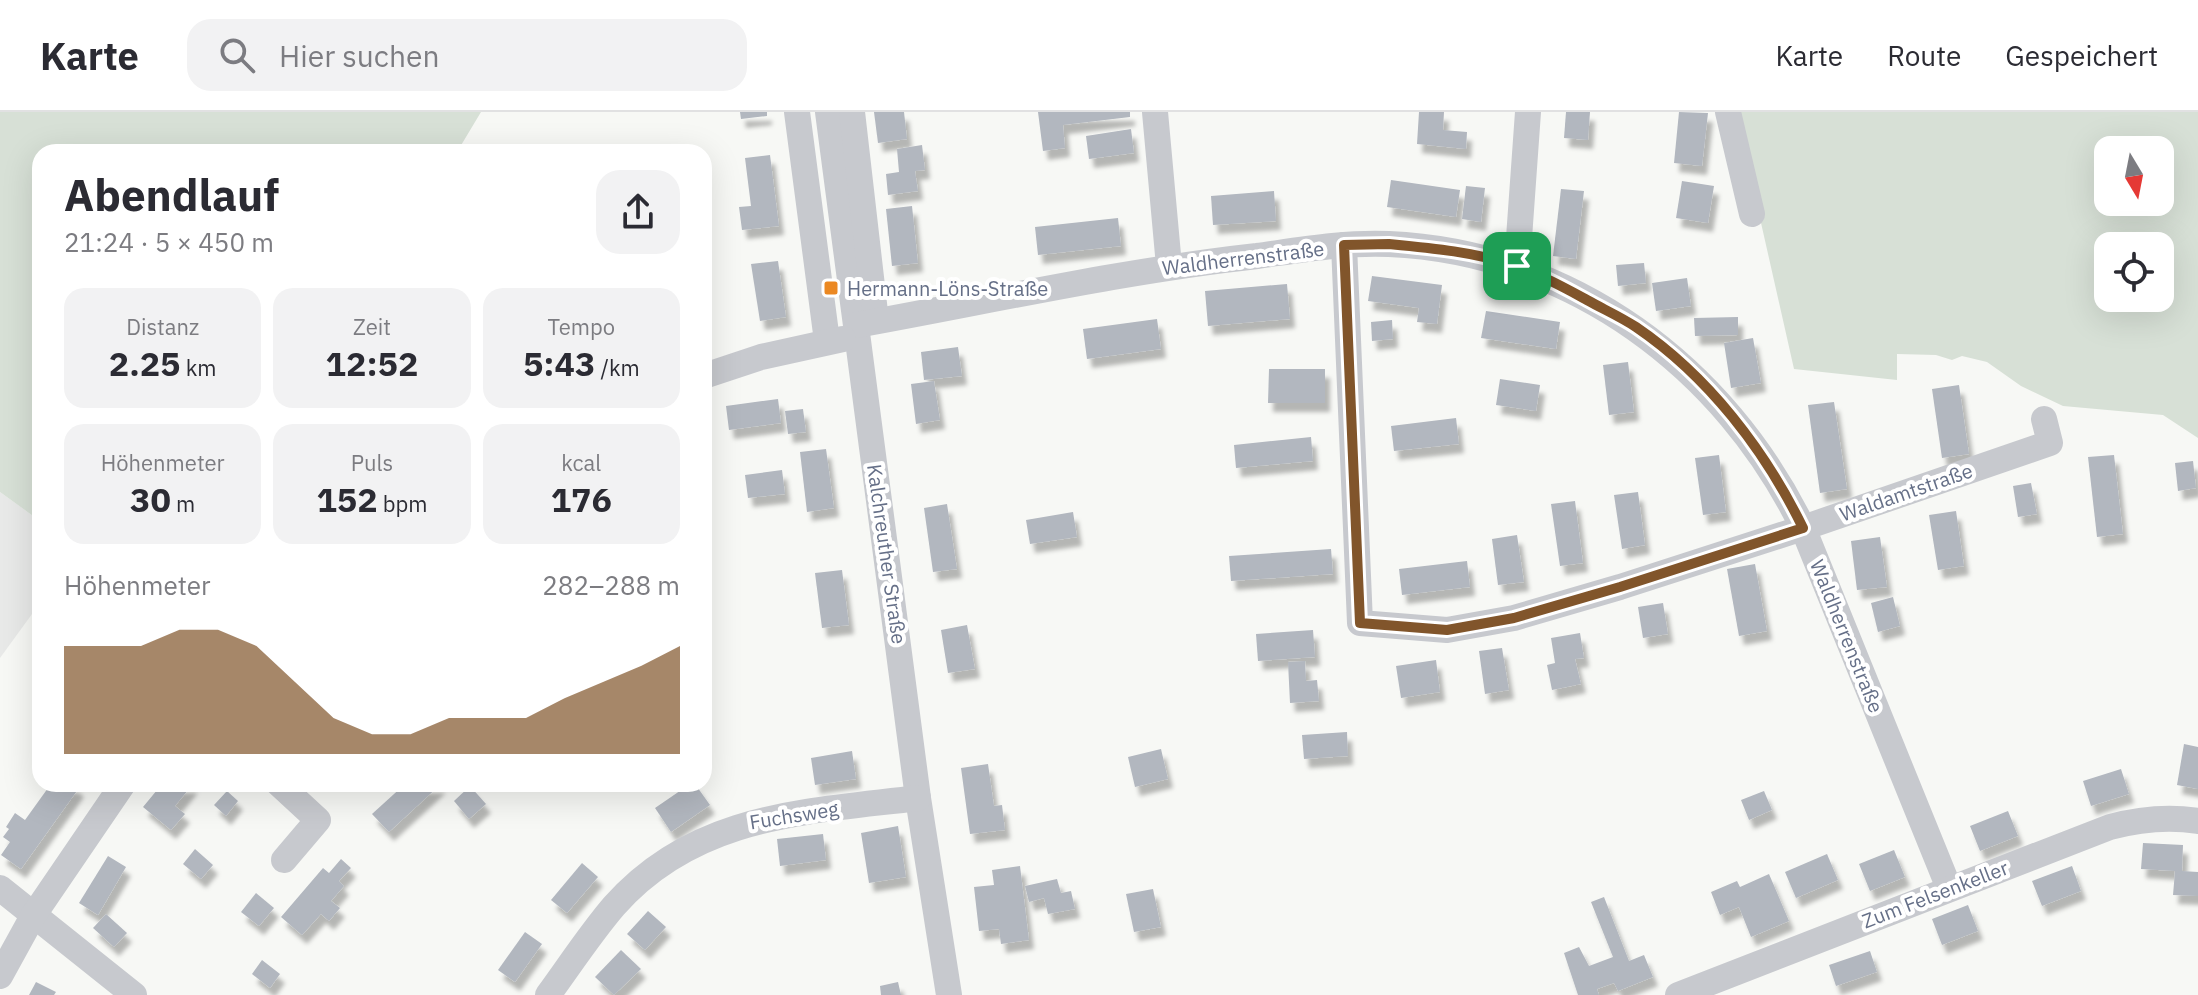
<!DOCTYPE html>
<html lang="de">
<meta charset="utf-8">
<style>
:root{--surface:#fff;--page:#f2f2f3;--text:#2b2b33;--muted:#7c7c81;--line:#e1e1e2;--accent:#81552b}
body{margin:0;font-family:"IBM Plex Sans",sans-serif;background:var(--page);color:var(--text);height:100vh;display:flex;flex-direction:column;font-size:30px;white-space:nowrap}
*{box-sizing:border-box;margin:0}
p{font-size:26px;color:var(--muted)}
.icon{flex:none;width:44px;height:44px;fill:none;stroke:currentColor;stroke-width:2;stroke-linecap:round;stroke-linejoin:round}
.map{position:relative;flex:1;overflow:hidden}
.sheet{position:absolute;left:32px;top:32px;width:680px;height:648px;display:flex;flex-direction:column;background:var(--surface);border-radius:24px;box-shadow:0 8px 32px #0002}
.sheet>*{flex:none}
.needle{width:52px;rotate:170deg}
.buttons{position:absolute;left:2094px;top:24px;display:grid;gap:16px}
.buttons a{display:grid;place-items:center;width:80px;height:80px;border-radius:16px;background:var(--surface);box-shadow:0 8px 32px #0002;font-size:40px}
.pin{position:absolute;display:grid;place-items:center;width:68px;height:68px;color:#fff;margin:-34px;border-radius:16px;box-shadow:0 4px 12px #0006}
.round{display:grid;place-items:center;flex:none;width:84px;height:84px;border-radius:24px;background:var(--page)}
.summary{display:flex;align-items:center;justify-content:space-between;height:136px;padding:0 32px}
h1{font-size:44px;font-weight:700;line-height:60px}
.stats{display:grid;grid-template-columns:repeat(3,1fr);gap:12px;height:136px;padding:8px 32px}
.stats div{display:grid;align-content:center;border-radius:20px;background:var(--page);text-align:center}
.stats b{font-size:34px;font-weight:700}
.stats small{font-size:22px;font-weight:400}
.stats p{font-size:22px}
.chart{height:224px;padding:16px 32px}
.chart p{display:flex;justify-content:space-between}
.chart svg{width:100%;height:144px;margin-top:8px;fill:var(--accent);opacity:.7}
header{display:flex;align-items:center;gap:48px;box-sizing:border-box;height:112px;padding:0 40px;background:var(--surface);border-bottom:2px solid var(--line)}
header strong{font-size:38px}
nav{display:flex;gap:44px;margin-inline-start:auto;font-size:28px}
.search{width:560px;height:72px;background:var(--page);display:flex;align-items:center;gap:20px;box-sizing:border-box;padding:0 28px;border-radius:24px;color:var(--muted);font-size:30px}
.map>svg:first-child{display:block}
.built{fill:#e8e9e8}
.green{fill:#d7e0d6;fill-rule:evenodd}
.building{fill:#b2b7bf;filter:url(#shadow)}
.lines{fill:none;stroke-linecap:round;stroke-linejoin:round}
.minor{stroke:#c7c9ce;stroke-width:26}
.route-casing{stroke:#fff;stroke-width:16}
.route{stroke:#81552b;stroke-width:10}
.poi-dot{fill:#eb8822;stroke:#fff;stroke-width:3}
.labels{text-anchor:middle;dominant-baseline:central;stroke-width:8;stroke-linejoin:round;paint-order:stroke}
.street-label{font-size:20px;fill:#656f87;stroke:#fff}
.poi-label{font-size:20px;fill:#656f87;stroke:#fff;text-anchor:start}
</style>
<header>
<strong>Karte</strong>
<div class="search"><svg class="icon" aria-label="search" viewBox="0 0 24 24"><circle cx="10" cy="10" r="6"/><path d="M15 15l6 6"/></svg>Hier suchen</div>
<nav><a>Karte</a><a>Route</a><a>Gespeichert</a></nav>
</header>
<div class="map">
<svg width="2198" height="883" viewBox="0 0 2198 883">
<defs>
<filter id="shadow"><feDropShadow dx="5" dy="9" stdDeviation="2" flood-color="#0004"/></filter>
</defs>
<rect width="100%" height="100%" fill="#f7f8f5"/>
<path class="built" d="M0,380L40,409V491L0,546Z"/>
<g class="green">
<path d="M0,0H481L457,40H40V409L0,380Z"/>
<path d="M1736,0H2198V326L2163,303L2063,294L2021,274L1987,250L1962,244L1952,248L1936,243L1897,242V268L1794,257ZM2108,38H2160V90H2108ZM2108,134H2160V186H2108Z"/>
</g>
<g class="building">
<path d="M740,0H767V4L741,7Z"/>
<path d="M874,0H904L907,27L878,31Z"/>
<path d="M1038,0H1130V5L1063,13L1065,36L1043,39Z"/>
<path d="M1419,0H1444L1443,18L1467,20L1466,37L1417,32Z"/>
<path d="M1566,0H1590L1588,28L1564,26Z"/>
<path d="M1679,0L1708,1L1702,54L1674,51Z"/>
<path d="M1131,17L1134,41L1089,47L1086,24Z"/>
<path d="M922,33L925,58L915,59L918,79L888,83L886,62L899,60L897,37Z"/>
<path d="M770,43L779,114L742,118L739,95L751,94L745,46Z"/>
<path d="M1391,68L1460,78L1456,105L1387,95Z"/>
<path d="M1682,69L1714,74L1708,111L1676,106Z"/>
<path d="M1466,74L1485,76L1481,110L1462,107Z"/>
<path d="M1561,77L1584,79L1576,147L1553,144Z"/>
<path d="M1274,79L1276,109L1213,113L1211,84Z"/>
<path d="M912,94L918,151L892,154L886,97Z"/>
<path d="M1118,106L1121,134L1038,143L1035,115Z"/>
<path d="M778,149L786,205L760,209L751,152Z"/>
<path d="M1644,151L1646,171L1618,174L1616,153Z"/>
<path d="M1372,164L1442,173L1437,212L1417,210L1419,196L1368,189Z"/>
<path d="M1687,166L1691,194L1656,199L1652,171Z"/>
<path d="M1287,172L1290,207L1208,214L1205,179Z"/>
<path d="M1486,199L1560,210L1556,237L1481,226Z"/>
<path d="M1738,205V223L1695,224L1694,206Z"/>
<path d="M1157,207L1161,237L1087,247L1083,217Z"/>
<path d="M1392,208L1393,227L1372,229L1371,210Z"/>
<path d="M1753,226L1761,271L1731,276L1724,231Z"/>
<path d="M958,235L962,264L924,268L921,240Z"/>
<path d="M1628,250L1634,300L1609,303L1603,253Z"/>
<path d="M1269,257H1325V291H1268Z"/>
<path d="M1500,267L1540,273L1536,299L1496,293Z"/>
<path d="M934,269L940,308L916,312L911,272Z"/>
<path d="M1959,273L1969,342L1942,346L1932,277Z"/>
<path d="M778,287L781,311L729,318L726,294Z"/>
<path d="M1834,290L1847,377L1820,381L1808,293Z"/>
<path d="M803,297L806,320L788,322L785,299Z"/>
<path d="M1456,306L1459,332L1394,339L1391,314Z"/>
<path d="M1311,325L1313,349L1236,356L1234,333Z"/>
<path d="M826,337L834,396L807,400L800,340Z"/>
<path d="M1719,343L1726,400L1703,403L1695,346Z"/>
<path d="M2114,343L2123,422L2097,425L2088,345Z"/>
<path d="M2193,349L2196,376L2178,379L2175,351Z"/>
<path d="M782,358L785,382L748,386L745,363Z"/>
<path d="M2031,371L2037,402L2018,405L2013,374Z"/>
<path d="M1638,380L1645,433L1622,437L1614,383Z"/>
<path d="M1575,389L1583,451L1560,454L1551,392Z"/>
<path d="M947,392L957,457L933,460L924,396Z"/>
<path d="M1956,399L1964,454L1938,458L1929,403Z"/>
<path d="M1073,400L1077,425L1030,432L1026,408Z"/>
<path d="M1517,423L1524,470L1498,473L1492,427Z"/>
<path d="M1880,425L1887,475L1857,478L1851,429Z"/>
<path d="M1331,437L1333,462L1231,469L1229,444Z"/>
<path d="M1467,449L1470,475L1402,483L1399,457Z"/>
<path d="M1755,452L1767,519L1739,524L1727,457Z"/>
<path d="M842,458L849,513L822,516L815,461Z"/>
<path d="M1893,485L1900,514L1878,520L1871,491Z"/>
<path d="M1663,491L1668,522L1643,526L1638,495Z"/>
<path d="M967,513L975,557L948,561L941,518Z"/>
<path d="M1313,518L1315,545L1258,549L1256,522Z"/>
<path d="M1580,521L1584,546L1575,547L1581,572L1552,578L1547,553L1555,551L1551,526Z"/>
<path d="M1502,536L1509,578L1485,582L1479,539Z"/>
<path d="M1436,548L1440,580L1401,586L1396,554Z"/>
<path d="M1305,549L1306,569L1317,568L1319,589L1290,591L1288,550Z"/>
<path d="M1347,620L1348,644L1304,647L1302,623Z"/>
<path d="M2184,632L2198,635V677L2177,673Z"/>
<path d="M1161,637L1168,667L1135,675L1128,645Z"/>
<path d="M852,639L856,667L815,673L811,646Z"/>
<path d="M988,652L994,694L1002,693L1005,718L970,722L961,656Z"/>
<path d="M2121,657L2129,682L2091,694L2083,669Z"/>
<path d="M43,672H74L79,676L21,757L1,743L10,730L3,725L9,717L6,715L15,701L25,708L48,676Z"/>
<path d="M162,672H193L175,694L185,702L171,718L143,695Z"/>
<path d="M405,672H441L389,720L372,702Z"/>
<path d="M690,672H695L710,693L671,720L655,696Z"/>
<path d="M470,674L486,692L469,707L454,689Z"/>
<path d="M227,679L238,689L226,704L214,693Z"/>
<path d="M1764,679L1772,698L1749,708L1741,688Z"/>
<path d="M2008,699L2018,724L1980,739L1970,714Z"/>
<path d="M898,714L906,765L869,771L861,721Z"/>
<path d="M823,722L826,748L780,754L777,727Z"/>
<path d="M2143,731L2183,733L2182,759L2198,760V784L2173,783L2175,759L2141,757Z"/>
<path d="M195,737L213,753L201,767L183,752Z"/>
<path d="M1894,738L1905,765L1870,779L1859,752Z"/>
<path d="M1827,742L1838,768L1796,786L1785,760Z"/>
<path d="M108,744L126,755L98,803L79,791Z"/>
<path d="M341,747L351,756L339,769L344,774L331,789L340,796L329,809L321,802L302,823L281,805L323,756L329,761Z"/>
<path d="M582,751L598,765L567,801L551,788Z"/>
<path d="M1020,754L1029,828L1001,832L999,817L979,819L974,775L994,773L992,758Z"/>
<path d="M2072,754L2081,779L2042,794L2032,769Z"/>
<path d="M1769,762L1789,809L1751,825L1739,795L1720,803L1711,780L1737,769L1740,775Z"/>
<path d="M1057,767L1061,781L1071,779L1075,797L1048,802L1044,786L1029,790L1025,774Z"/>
<path d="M1153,777L1161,815L1134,820L1126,782Z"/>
<path d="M256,781L274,796L259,814L241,800Z"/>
<path d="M1604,785L1629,849L1644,843L1653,865L1618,879L1614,871L1597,877L1599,883H1578L1564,841L1579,835L1589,854L1613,845L1591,790Z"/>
<path d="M1968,793L1978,819L1942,833L1932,807Z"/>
<path d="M648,799L666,815L645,838L627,822Z"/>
<path d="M106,802L127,821L114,835L93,816Z"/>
<path d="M525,820L542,832L515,870L498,858Z"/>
<path d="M621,838L641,857L614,883L595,865Z"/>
<path d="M1870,839L1877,860L1836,874L1829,853Z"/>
<path d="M262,848L280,862L270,876L252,862Z"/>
<path d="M36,870L56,880L54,883H29Z"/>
<path d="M898,870L901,883H881L880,874Z"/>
</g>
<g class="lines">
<g class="minor">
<path d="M797,0L827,229"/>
<path d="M828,0L918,686L949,883"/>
<path d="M852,0L876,209"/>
<path d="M1155,0L1169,154"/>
<path d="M1728,0L1752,102"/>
<path d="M1344,133L1360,511L1447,518L1514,506L1620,475L1803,416L2050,331L2044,307"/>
<path d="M1517,154L1528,0"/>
<path d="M857,213C990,189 1122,159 1257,144C1300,138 1345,130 1389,132C1571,140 1725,255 1803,416L1949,776"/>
<path d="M704,264L761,245L843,227"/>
<path d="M279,672L318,708L284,748"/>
<path d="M0,776L134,883"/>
<path d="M0,864L33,804L123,672"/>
<path d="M548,883C570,853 590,822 614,794C695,702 806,700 918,686"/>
<path d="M1678,883L2110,715C2140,707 2167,704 2198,709"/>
</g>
</g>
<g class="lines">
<g class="route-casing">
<path id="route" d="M1389,132C1431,136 1475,140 1516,154C1540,162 1565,176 1587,188C1603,197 1621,205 1636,215C1708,264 1765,338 1803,416L1620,475L1514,506L1447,518L1360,511L1344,133Z"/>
</g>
<use href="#route" class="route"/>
</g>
<rect class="poi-dot" x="823" y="168" width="16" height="16" rx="4"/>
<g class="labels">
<g class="street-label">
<text transform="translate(1243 146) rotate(-7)">Waldherrenstraße</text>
<text transform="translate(1906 380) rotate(-19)">Waldamtstraße</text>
<text transform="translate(887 442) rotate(82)">Kalchreuther Straße</text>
<text transform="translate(1847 524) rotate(68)">Waldherrenstraße</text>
<text transform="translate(794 703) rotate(-9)">Fuchsweg</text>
<text transform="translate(1935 782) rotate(-21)">Zum Felsenkeller</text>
</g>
<g class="poi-label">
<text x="847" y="176">Hermann-Löns-Straße</text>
</g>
</g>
</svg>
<div class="buttons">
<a><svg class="needle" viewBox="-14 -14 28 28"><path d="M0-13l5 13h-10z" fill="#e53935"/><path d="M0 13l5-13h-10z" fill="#7c7c81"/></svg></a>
<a><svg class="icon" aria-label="locate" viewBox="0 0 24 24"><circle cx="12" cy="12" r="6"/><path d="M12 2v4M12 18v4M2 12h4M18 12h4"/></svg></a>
</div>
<div class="pin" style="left:1517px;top:154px;background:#1e9e55"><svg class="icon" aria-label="arrive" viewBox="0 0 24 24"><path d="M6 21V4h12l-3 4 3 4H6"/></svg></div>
<section class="sheet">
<div class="summary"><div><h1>Abendlauf</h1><p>21:24 · 5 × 450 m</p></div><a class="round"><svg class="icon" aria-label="share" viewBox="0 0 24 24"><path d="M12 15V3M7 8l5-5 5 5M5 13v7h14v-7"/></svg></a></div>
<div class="stats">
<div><p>Distanz</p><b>2.25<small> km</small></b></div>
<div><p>Zeit</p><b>12:52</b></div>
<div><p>Tempo</p><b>5:43<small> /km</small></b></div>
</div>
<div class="stats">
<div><p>Höhenmeter</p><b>30<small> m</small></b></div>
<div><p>Puls</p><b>152<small> bpm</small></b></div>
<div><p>kcal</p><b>176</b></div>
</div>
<div class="chart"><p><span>Höhenmeter</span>282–288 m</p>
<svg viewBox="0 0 160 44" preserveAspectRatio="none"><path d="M0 44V11L10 11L20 11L30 6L40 6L50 11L60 22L70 33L80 38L90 38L100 33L110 33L120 33L130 27L140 22L150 17L160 11V44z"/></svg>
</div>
</section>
</div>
